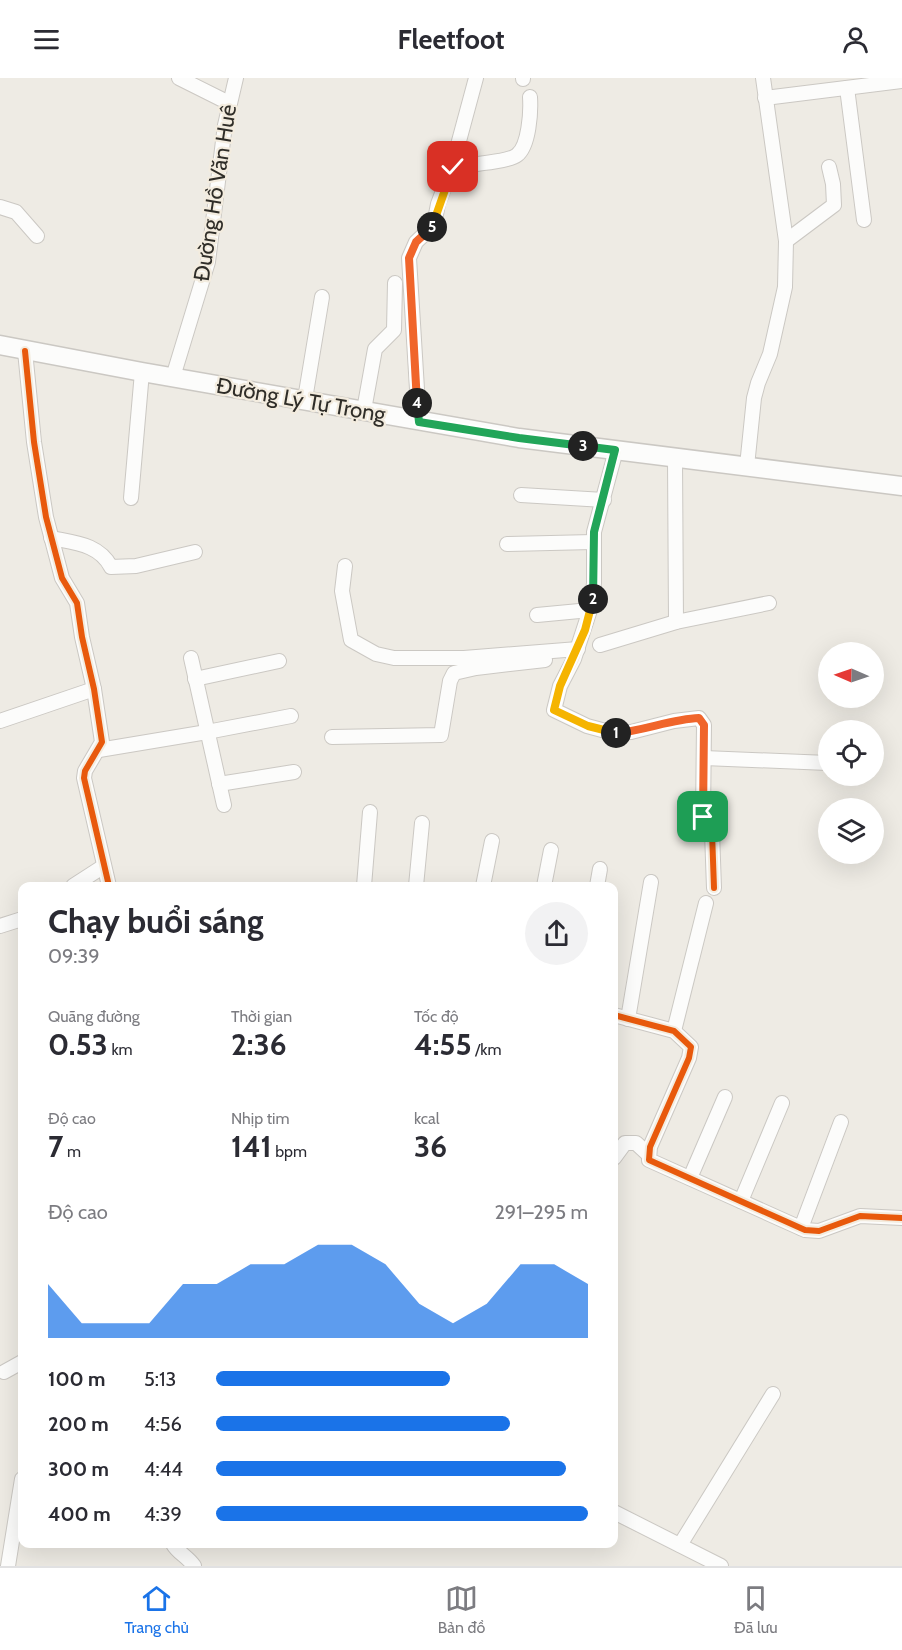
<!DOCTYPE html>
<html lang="vi">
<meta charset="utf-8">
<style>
:root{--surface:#fff;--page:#f2f2f3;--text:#2b2b33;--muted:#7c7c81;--line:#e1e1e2;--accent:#1a73e8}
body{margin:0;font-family:Cabin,sans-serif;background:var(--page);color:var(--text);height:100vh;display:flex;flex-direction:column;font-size:22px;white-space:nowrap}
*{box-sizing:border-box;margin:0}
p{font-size:20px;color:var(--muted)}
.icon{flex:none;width:33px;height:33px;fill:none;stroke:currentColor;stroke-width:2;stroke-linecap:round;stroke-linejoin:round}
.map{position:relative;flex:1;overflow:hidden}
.drawer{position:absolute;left:18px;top:804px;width:600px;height:666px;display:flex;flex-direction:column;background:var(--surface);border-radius:12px;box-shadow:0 6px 24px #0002}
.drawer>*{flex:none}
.needle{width:39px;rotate:272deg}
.fabs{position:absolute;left:818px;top:564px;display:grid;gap:12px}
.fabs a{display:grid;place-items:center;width:66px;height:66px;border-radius:50%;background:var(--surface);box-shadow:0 6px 24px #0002;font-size:30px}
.pin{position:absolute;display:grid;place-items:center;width:51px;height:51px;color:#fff;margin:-26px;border-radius:12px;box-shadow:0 3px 9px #0006}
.km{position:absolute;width:30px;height:30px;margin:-15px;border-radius:50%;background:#222;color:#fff;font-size:16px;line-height:30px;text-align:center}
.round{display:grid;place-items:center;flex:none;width:63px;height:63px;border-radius:32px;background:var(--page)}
.headline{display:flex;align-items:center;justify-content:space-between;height:102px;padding:0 30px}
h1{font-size:33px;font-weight:700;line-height:45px}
.figures{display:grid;grid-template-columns:repeat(3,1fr);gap:9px;height:102px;padding:6px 30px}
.figures div{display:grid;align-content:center}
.figures b{font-size:30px;font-weight:700}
.figures small{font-size:16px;font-weight:400}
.figures p{font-size:16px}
.chart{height:168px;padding:12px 30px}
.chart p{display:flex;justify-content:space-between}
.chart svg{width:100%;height:108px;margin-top:6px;fill:var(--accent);opacity:.7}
ul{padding:0 30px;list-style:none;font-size:20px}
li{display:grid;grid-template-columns:96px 72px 1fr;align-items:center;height:45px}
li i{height:15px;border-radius:8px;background:var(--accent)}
header{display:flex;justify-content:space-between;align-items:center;height:78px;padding:0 30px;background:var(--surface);font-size:27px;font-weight:700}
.tab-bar{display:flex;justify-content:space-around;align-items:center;height:84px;border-top:2px solid var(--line);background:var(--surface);font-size:16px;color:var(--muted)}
.tab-bar a{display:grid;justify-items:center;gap:3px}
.tab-bar .current{color:var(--accent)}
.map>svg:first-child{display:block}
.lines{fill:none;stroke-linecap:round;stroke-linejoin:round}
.minor-casing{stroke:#cbc8c3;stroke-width:16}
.major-casing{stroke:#cbc8c3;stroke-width:21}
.minor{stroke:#fcfcfb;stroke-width:14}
.major{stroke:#fcfcfb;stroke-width:18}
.cycleway-casing{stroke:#f3ecdf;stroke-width:10}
.cycleway{stroke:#e8590c;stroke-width:6}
.split-1-casing{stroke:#fff;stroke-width:12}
.split-2-casing{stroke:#fff;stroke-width:12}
.split-3-casing{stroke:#fff;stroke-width:12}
.split-4-casing{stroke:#fff;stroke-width:12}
.split-5-casing{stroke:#fff;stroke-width:12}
.split-6-casing{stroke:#fff;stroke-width:12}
.split-1{stroke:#f0652b;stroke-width:8}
.split-2{stroke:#f5b400;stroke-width:8}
.split-3{stroke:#22a559;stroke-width:8}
.split-4{stroke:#22a559;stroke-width:8}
.split-5{stroke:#f0652b;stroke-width:8}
.split-6{stroke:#f5b400;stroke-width:8}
.labels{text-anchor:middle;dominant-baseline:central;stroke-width:4.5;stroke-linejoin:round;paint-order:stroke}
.street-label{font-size:22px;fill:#2f2d28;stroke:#f3ecdf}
</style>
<header><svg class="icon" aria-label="menu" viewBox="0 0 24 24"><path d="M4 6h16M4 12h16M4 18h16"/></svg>Fleetfoot<svg class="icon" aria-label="person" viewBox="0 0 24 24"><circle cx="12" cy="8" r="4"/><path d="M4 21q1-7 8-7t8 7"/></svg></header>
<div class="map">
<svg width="902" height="1488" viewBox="0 0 902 1488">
<rect width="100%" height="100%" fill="#eeebe4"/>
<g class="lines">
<g class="minor-casing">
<g id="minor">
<path d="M179,0L229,25"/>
<path d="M523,0V1"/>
<path d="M847,10L864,142"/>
<path d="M765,20L902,3"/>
<path d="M452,89L476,0"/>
<path d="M0,129L16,134L37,158"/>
<path d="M786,163L834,127L833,106L829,89"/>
<path d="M25,273L34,364L46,439L62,500L77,525L82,559L94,611L102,664L85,693L84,700L109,808"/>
<path d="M173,299L208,184L225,47L236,0"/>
<path d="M305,321L322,219"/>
<path d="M364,332L375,271L394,252L395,205"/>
<path d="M419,344L409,180L416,164L434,147L438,126L452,89C465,87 509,84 517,77C529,68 531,34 530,19"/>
<path d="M616,372L594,454V505L590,532L574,581L560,608L554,632L587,648L613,655L631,654L674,643L699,640L704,647L703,739L712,754L714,810"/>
<path d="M675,381L676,544"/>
<path d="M747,388L754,320L758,305L770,276L785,209L786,163L763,0"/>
<path d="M521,417L604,422"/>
<path d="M131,420L142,294"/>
<path d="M51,460C75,465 99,466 111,489L136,488L195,474"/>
<path d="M507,466L593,464"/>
<path d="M345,488L342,513L351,562L376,576L394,580H464L578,571"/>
<path d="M537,537L590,532"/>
<path d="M600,567L676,544L769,525"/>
<path d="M191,580L224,727"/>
<path d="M195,601L279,583"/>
<path d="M0,643L94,611"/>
<path d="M332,659L441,657L450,603L454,595L476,590L545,582"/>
<path d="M99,672L207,654L291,638"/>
<path d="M704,680L828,685"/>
<path d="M219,706L294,694"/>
<path d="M73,808L104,788"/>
<path d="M364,808L370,734"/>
<path d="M416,808L422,745"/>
<path d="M483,808L492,763"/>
<path d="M544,808L551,772"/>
<path d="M597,808L600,791"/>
<path d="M0,848L22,841"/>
<path d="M614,937L674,953L691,969L689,980L650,1069L649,1082L805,1152L819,1153L860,1138L902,1140"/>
<path d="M628,941L651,804"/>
<path d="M674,953L706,825"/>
<path d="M614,1080L625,1065H636L649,1077"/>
<path d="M690,1100L725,1019"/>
<path d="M741,1123L782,1025"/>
<path d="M801,1150L841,1044"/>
<path d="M4,1294L22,1284"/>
<path d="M614,1434L721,1488"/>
<path d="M173,1466C178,1475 188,1479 194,1488"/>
<path d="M680,1467L773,1316"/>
<path d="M8,1488L22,1401"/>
</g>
</g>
<g class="major-casing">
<path id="major" d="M0,267L142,294L519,360L902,408"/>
</g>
<use href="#minor" class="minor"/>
<use href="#major" class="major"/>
<g class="cycleway-casing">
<g id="cycleway">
<path d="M25,273L34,364L46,439L62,500L77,525L82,559L94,611L102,664L85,693L84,700L109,808"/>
<path d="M616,372L594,454V505L590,532L574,581L560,608L554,632L587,648L613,655L631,654L674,643L699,640L704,647L703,739L712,754L714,810"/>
<path d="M614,937L674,953L691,969L689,980L650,1069L649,1082L805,1152L819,1153L860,1138L902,1140"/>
</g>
</g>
<use href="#cycleway" class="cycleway"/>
</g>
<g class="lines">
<g class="split-1-casing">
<path id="split-1" d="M616,655C644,653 671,641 699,640L704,647L703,739"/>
</g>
<g class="split-2-casing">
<path id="split-2" d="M593,521L585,552L560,608L554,632L588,648L616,655"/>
</g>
<g class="split-3-casing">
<path id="split-3" d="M583,368L615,372L594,454L593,521"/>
</g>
<g class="split-4-casing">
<path id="split-4" d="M417,325L419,344L519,360L583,368"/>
</g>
<g class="split-5-casing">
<path id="split-5" d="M417,325L409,180L416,164L432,149"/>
</g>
<g class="split-6-casing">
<path id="split-6" d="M432,149L453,89"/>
</g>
<use href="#split-1" class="split-1"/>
<use href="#split-2" class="split-2"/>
<use href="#split-3" class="split-3"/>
<use href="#split-4" class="split-4"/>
<use href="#split-5" class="split-5"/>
<use href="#split-6" class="split-6"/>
</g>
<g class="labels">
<g class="street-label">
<text transform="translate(215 115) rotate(-81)">Đường Hồ Văn Huê</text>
<text transform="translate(301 322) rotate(10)">Đường Lý Tự Trọng</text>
</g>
</g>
</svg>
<div class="fabs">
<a><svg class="needle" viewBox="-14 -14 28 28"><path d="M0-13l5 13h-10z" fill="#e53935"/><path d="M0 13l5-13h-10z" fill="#7c7c81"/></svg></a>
<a><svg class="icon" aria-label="locate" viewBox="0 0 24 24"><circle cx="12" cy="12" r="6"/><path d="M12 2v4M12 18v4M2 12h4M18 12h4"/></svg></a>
<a><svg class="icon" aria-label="layers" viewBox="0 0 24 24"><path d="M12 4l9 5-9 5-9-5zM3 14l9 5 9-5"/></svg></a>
</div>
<div class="pin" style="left:703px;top:739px;background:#1e9e55"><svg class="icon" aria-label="arrive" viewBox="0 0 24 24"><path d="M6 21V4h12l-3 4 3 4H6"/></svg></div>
<div class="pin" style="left:453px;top:89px;background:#d93025"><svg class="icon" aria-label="check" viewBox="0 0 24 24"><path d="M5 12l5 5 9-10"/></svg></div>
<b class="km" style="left:616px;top:655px">1</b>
<b class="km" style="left:593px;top:521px">2</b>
<b class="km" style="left:583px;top:368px">3</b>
<b class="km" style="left:417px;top:325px">4</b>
<b class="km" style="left:432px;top:149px">5</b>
<section class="drawer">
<div class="headline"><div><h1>Chạy buổi sáng</h1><p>09:39</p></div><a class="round"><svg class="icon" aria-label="share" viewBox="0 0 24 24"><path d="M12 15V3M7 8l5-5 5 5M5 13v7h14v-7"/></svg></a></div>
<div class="figures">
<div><p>Quãng đường</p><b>0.53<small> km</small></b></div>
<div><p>Thời gian</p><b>2:36</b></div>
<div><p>Tốc độ</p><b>4:55<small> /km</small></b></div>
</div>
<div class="figures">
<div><p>Độ cao</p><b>7<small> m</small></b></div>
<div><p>Nhịp tim</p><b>141<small> bpm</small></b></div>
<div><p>kcal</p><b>36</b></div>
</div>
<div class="chart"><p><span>Độ cao</span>291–295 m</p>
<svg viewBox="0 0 160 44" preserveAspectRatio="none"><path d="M0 44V22L10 38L20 38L30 38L40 22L50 22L60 14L70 14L80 6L90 6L100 14L110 30L120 38L130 30L140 14L150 14L160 22V44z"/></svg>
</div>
<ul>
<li><b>100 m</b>5:13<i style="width:63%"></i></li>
<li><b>200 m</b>4:56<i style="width:79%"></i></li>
<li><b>300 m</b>4:44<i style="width:94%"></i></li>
<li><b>400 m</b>4:39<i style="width:100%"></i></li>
</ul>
</section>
</div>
<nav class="tab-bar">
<a class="current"><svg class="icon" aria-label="home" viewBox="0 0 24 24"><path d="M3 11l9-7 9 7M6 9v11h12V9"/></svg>Trang chủ</a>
<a><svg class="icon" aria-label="map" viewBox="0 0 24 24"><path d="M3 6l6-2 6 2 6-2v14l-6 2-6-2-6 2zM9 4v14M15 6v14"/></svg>Bản đồ</a>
<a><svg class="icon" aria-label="saved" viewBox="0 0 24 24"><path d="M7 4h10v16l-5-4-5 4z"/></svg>Đã lưu</a>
</nav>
